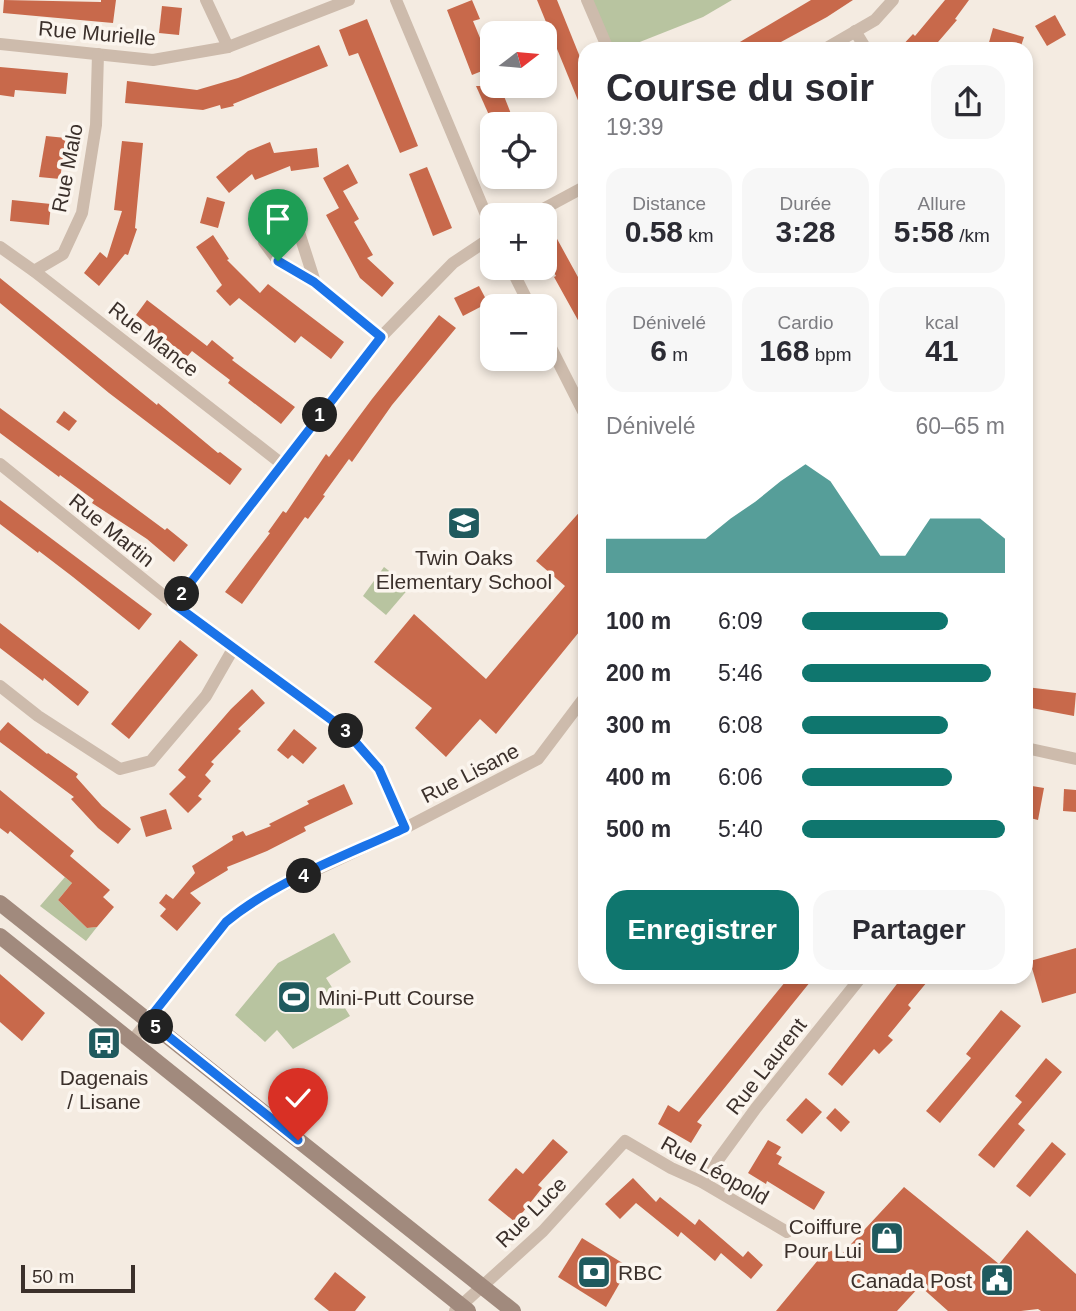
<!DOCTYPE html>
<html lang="fr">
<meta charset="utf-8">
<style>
:root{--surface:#fff;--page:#f7f7f7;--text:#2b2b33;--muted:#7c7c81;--accent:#0f766e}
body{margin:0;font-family:Arial,sans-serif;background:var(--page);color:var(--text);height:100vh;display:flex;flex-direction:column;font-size:26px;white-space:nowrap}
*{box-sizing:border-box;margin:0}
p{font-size:23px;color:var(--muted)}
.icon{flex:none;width:38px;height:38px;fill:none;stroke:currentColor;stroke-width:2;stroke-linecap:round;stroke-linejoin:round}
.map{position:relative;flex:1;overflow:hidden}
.details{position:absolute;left:578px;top:42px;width:455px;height:942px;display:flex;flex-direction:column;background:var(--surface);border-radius:21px;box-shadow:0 4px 10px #0003}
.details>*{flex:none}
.needle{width:46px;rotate:74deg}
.controls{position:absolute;left:480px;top:21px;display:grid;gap:14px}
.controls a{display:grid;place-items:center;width:77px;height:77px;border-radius:14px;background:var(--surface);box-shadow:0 4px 10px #0003;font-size:35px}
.scale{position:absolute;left:21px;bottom:18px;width:114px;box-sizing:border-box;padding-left:7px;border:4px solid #3b302b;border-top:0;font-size:19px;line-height:24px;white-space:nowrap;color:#3b302b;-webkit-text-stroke:5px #fbf5ee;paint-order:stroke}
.pin{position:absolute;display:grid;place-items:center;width:60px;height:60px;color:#fff;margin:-72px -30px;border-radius:50% 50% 50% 0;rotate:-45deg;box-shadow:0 0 7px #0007}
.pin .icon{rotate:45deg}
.km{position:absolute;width:35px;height:35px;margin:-18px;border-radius:50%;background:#222;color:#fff;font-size:19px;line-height:35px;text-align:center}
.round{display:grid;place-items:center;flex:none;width:74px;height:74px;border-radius:21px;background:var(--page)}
.overview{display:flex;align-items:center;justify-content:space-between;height:119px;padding:0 28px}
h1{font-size:38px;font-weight:700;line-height:52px}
.figures{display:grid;grid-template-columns:repeat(3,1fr);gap:10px;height:119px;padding:7px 28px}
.figures div{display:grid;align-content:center;border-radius:18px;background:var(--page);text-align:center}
.figures b{font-size:30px;font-weight:700}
.figures small{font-size:19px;font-weight:400}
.figures p{font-size:19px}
.chart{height:196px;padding:14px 28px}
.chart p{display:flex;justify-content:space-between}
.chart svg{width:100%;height:126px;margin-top:7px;fill:var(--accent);opacity:.7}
.button{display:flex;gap:14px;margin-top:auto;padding:14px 28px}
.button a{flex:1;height:80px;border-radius:21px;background:var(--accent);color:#fff;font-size:28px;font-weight:700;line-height:80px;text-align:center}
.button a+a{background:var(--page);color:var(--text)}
ul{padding:0 28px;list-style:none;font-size:23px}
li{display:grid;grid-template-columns:112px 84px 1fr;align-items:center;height:52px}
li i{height:18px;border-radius:9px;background:var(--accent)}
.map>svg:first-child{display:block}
.green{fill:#b8c4a0}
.building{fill:#c8694b}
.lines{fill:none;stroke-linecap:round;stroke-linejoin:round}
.street{stroke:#cdbbac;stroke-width:12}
.secondary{stroke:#a18a7d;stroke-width:16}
.route-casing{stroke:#fff;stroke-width:14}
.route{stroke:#1a73e8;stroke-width:9}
.labels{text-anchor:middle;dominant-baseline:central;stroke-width:7;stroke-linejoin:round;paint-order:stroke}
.street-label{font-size:21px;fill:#3b302b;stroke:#fbf5ee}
.poi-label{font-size:21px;fill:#3b302b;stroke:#fbf5ee}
</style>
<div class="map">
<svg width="1076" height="1311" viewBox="0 0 1076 1311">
<rect width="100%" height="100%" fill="#f4ebe1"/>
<g class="green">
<path d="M587,0H732L703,17L622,49H608Z"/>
<path d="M384,567L410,587L386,615L363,596Z"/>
<path d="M65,877L72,883L58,900L87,928L97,927L86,941L40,906Z"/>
<path d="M334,933L351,962L326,978L350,1016L293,1049L277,1030L265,1042L235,1015L278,963Z"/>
</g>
<g class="building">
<path d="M4,0L101,2V0H116L113,23L3,13Z"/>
<path d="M472,0L480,19L473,21L492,67L472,75L447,10Z"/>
<path d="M537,0H557L584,67V115Z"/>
<path d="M811,0H853L827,17L768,49H728Z"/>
<path d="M945,0H969L955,19L957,20L932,49H899L913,34L915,36Z"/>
<path d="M162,6L182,8L179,35L159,33Z"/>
<path d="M1055,15L1066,35L1047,46L1035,26Z"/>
<path d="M367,19L418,146L400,153L358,53L349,56L339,30Z"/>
<path d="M993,28L1024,37L1020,49H1001L988,46Z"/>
<path d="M319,45L328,66L233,104L234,106L221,109L220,105L203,110L125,103L127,81L197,90L238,78Z"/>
<path d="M0,67L68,73L66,94L15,90L14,97L0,95Z"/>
<path d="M476,86H500L515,124H493Z"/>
<path d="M46,136L66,138L60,179L39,177Z"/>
<path d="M122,141L143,143L135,228L137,229L128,255L125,254L99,286L84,273L100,252L107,258L122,211L114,210Z"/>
<path d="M270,142L274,153L317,148L319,167L291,171L290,166L255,180L252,174L229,193L216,177L248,151Z"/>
<path d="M348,164L358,183L343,191L359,219L354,222L373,255L367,258L394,283L382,297L360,278L326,215L339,208L323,178Z"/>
<path d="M427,167L452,228L433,236L409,174Z"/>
<path d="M207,197L225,202L218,228L200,223Z"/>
<path d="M12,200L51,204L49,225L10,221Z"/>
<path d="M213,235L229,259L227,260L260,293L268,284L344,342L331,359L301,336L295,343L239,298L230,306L216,291L222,285L196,247Z"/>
<path d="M556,237L584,288V331L554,277L556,276L544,255V243Z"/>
<path d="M0,278L157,405L158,403L218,453L220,452L242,469L230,485L109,393L0,303Z"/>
<path d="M479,286L488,303L463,316L454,298Z"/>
<path d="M147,300L207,346L212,340L234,358L232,360L295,407L281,424L228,383L230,380L192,351L187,357L136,315Z"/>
<path d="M439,315L456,328L392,405L352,462L349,459L323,495L325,496L308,519L305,517L242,604L225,592L270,533L268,532L283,511L286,513L326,454L329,457L372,399Z"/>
<path d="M0,408L165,530L167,528L188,545L174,562L147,539L92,503L94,500L60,475L59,477L0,433Z"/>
<path d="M64,411L77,421L69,431L56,422Z"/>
<path d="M0,500L152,614L139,630L73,577L39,551L38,553L0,524Z"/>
<path d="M584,507V626L496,734L480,719L446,757L415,728L432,708L374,662L414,614L486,679L565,586L536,561Z"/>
<path d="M0,623L89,692L78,706L44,678L43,681L0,648Z"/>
<path d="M180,640L198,655L129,739L111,724Z"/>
<path d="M1026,687L1076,693L1074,716L1026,707Z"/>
<path d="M252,689L265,703L238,729L241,731L211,762L214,764L205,775L211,781L198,796L202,799L188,813L169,794L186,777L178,770L231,709Z"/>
<path d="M8,722L47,754L48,753L78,774L76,777L102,806L131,829L118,844L98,828L71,799L74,797L0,742V731Z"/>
<path d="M294,729L317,748L303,764L292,755L288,759L277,750Z"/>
<path d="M344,784L353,804L304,827L306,831L267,851L227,867L228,870L190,893L201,903L177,931L160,916L166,909L159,903L166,894L173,899L195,873L192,866L233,840L232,836L243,831L246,836L271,826L269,824L309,804L307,801Z"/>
<path d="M1026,785L1044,788L1038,820L1026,817Z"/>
<path d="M1064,789L1076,790V812L1063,811Z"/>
<path d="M0,790L74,851L70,856L110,890L103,897L114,907L97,927L87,928L58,900L72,883L10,831L8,834L0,828Z"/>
<path d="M166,809L172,829L146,837L140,817Z"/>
<path d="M1076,948V993L1042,1003L1030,961Z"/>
<path d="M0,974L45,1013L22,1041L0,1022Z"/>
<path d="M790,976H815L697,1122L702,1125L691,1143L658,1124L668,1105L679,1112Z"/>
<path d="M903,976H932L908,1005L911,1008L888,1036L893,1040L879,1054L874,1049L842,1086L828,1074Z"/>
<path d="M1001,1010L1021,1026L940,1123L926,1111L971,1058L966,1054Z"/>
<path d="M1046,1058L1062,1072L1018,1124L1025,1130L994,1168L978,1155L1022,1102L1015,1096Z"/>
<path d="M806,1098L822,1112L802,1134L786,1120Z"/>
<path d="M835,1108L850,1122L841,1132L826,1118Z"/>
<path d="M553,1139L568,1152L538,1185L542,1188L515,1222L488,1200L516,1168L523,1174Z"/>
<path d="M768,1140L781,1147L776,1154L782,1157L778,1164L825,1192L814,1210L767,1181L766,1184L748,1173Z"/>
<path d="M1052,1142L1066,1154L1030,1197L1016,1186Z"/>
<path d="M633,1178L656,1202L660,1197L695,1225L699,1219L743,1257L748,1251L763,1265L751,1279L721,1253L715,1261L681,1232L678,1237L636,1203L620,1219L605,1204Z"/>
<path d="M904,1187L999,1264L1027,1230L1076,1274V1311H1041L1038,1309L1021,1311H948L920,1286L897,1311H776L828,1248L839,1257Z"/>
<path d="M582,1238L629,1267L606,1307L558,1277Z"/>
<path d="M335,1272L366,1297L355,1311H329L314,1299Z"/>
</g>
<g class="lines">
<g class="street">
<path d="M206,0L228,47"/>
<path d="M396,0L492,229"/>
<path d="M587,0L608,49"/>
<path d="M855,31L866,49"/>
<path d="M0,44L153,60L228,47L349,0"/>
<path d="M825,49L875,20L893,0"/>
<path d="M532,215L584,187"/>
<path d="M0,247L34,271L282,464"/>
<path d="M511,268L530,306"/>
<path d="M34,271L63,254L82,213L96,125L98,54"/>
<path d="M315,282L296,223L280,216L263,223L264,242L278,261L315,282L381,337"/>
<path d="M544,334L584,413"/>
<path d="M0,464L174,604L344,729L379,769L405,828"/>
<path d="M174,604L381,337L453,263L492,237"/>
<path d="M0,686L38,716L120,769L151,761L206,696L233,649"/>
<path d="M1026,748L1076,759"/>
<path d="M132,1041L226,922L263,895L405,828L538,759L584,698"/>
<path d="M702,1182L756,1108L862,976"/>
<path d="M455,1311L543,1231L625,1141L671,1168L702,1182L787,1232"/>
</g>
<g class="secondary">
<path d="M0,903L513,1311"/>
<path d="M0,936L468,1311"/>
</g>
</g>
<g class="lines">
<g class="route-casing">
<path id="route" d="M278,261L314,282L381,337L174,604L344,729L379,769L405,828C347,855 275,881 226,922L148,1020L298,1140"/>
</g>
<use href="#route" class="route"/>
</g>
<defs>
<g id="school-square" transform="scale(1.75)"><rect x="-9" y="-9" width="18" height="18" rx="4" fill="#1f5a5e" stroke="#fbf5ee"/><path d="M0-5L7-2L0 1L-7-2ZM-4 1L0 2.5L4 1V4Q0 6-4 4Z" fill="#fff"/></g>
<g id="stadium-square" transform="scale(1.75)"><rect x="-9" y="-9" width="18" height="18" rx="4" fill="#1f5a5e" stroke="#fbf5ee"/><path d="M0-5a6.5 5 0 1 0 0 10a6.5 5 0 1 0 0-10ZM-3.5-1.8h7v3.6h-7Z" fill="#fff"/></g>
<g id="bus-square" transform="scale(1.75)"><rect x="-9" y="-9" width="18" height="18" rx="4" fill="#1f5a5e" stroke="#fbf5ee"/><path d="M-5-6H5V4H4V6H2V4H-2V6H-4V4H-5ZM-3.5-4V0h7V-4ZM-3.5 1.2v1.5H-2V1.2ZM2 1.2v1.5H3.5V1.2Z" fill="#fff"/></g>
<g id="shop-square" transform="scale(1.75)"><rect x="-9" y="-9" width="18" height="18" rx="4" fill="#1f5a5e" stroke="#fbf5ee"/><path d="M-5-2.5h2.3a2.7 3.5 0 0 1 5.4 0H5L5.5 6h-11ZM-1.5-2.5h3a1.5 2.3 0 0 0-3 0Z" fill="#fff"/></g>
<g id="bank-square" transform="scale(1.75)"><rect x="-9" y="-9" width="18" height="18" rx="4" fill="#1f5a5e" stroke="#fbf5ee"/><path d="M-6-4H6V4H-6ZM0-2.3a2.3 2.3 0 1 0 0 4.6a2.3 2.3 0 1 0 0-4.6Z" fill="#fff"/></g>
<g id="civic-square" transform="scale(1.75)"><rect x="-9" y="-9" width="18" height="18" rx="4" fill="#1f5a5e" stroke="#fbf5ee"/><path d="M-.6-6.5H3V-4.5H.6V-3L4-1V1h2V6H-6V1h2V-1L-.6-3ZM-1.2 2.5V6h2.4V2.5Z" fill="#fff"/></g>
</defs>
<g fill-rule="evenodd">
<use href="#school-square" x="464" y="523"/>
<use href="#stadium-square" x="294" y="997"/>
<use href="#bus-square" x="104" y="1043"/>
<use href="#shop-square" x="887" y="1238"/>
<use href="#bank-square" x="594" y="1272"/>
<use href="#civic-square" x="997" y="1280"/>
</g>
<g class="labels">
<g class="street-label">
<text transform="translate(97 33) rotate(5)">Rue Murielle</text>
<text transform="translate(67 168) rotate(-79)">Rue Malo</text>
<text transform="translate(154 339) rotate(38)">Rue Mance</text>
<text transform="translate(112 530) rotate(39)">Rue Martin</text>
<text transform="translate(470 773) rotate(-27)">Rue Lisane</text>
<text transform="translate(766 1066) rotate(-52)">Rue Laurent</text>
<text transform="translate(715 1170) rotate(29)">Rue Léopold</text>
<text transform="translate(531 1212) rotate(-45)">Rue Luce</text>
</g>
<g class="poi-label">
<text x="464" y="557">Twin Oaks<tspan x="464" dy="24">Elementary School</tspan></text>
<text x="318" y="997" text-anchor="start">Mini-Putt Course</text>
<text x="104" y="1077">Dagenais<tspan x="104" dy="24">/ Lisane</tspan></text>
<text x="862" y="1226" text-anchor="end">Coiffure<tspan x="862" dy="24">Pour Lui</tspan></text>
<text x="618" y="1272" text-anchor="start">RBC</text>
<text x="972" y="1280" text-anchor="end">Canada Post</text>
</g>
</g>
</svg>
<div class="controls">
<a><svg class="needle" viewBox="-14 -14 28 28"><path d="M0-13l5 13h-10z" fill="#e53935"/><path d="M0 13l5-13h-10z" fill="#7c7c81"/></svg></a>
<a><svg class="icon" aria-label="locate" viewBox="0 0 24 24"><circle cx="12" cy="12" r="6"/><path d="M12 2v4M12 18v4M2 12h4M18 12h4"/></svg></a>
<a>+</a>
<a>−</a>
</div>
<div class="scale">50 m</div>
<div class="pin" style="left:278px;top:261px;background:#1e9e55"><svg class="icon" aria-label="arrive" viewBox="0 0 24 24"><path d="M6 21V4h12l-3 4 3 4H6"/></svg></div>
<div class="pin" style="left:298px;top:1140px;background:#d93025"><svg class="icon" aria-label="check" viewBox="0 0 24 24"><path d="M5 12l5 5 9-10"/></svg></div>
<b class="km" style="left:320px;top:415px">1</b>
<b class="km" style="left:182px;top:594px">2</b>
<b class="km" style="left:346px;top:731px">3</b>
<b class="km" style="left:304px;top:876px">4</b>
<b class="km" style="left:156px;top:1027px">5</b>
<section class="details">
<div class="overview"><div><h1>Course du soir</h1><p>19:39</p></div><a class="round"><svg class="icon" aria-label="share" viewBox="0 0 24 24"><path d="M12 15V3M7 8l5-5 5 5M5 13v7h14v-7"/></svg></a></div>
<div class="figures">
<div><p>Distance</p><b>0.58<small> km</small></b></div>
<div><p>Durée</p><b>3:28</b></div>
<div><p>Allure</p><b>5:58<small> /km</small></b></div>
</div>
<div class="figures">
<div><p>Dénivelé</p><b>6<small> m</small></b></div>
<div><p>Cardio</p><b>168<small> bpm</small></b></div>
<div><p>kcal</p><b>41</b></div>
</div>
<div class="chart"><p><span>Dénivelé</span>60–65 m</p>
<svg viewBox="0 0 160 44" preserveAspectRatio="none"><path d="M0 44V32L10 32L20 32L30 32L40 32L50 25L60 19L70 12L80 6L90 12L100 25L110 38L120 38L130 25L140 25L150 25L160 32V44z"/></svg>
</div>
<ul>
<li><b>100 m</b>6:09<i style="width:72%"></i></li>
<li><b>200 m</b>5:46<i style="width:93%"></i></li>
<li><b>300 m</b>6:08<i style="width:72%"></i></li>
<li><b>400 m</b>6:06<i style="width:74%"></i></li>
<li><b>500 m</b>5:40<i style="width:100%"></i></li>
</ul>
<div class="button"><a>Enregistrer</a><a>Partager</a></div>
</section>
</div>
